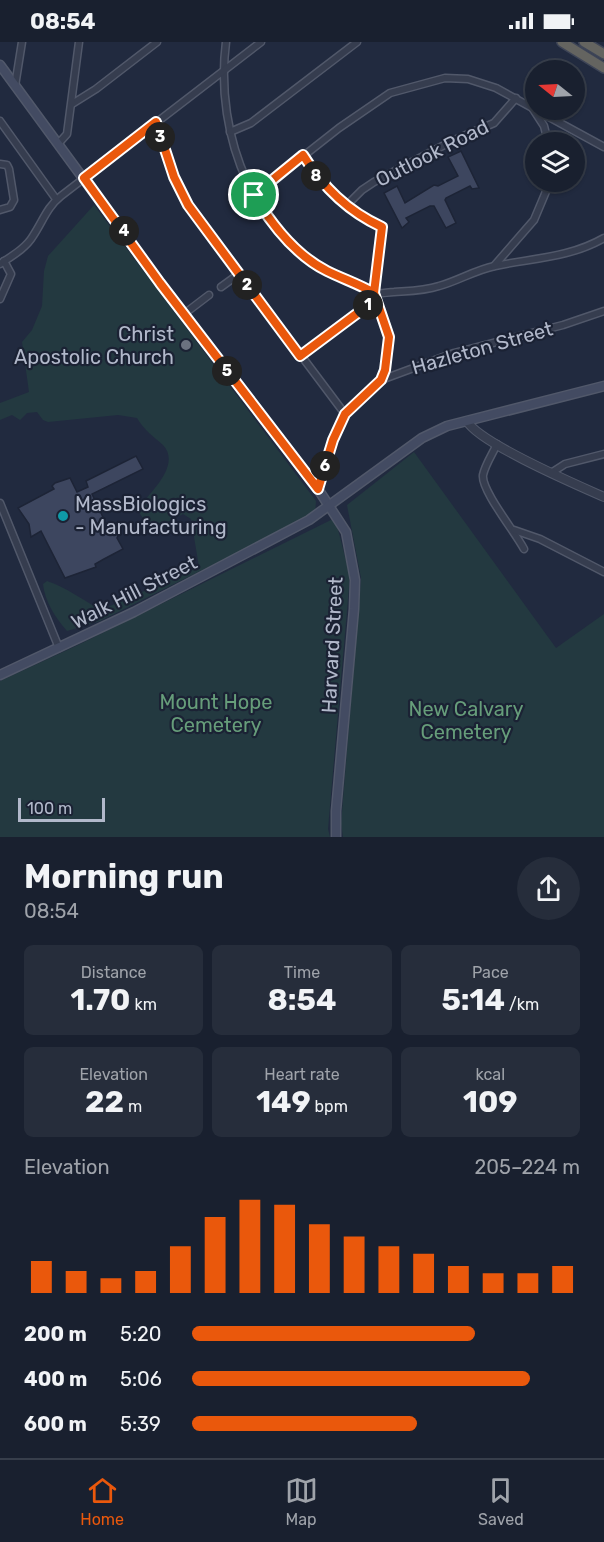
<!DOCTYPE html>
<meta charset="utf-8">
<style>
:root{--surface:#19202f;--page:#262d3b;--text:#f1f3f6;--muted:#9fa3aa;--line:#373e4b;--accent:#ea580c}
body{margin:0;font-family:Rubik,sans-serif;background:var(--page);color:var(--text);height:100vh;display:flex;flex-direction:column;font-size:22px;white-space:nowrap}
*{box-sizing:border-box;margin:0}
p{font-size:20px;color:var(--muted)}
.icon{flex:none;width:33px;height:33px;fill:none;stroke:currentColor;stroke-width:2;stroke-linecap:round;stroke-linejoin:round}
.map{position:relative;height:795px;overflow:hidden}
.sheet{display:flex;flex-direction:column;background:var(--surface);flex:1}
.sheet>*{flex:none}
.needle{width:39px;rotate:288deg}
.fabs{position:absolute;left:525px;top:18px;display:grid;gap:12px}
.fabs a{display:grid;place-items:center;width:60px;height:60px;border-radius:50%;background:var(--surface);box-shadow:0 2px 4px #0004,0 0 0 2px var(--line);font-size:30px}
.scale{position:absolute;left:18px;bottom:15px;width:87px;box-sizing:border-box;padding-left:6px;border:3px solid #b1b8ca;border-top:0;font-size:16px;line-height:21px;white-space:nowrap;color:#b1b8ca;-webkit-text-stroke:4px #1b2234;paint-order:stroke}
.pin{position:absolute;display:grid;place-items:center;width:51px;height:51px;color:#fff;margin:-26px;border:3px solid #fff;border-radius:50%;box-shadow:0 2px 6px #0007}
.km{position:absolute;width:30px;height:30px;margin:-15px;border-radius:50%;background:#222;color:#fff;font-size:16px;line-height:30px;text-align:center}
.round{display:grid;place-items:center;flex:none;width:63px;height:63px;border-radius:32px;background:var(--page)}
.summary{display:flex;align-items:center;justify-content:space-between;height:102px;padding:0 24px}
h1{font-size:33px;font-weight:700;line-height:45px}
.metrics{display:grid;grid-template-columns:repeat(3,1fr);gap:9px;height:102px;padding:6px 24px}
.metrics div{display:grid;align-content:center;border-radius:9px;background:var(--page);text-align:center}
.metrics b{font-size:30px;font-weight:700}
.metrics small{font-size:16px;font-weight:400}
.metrics p{font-size:16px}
.chart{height:168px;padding:12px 24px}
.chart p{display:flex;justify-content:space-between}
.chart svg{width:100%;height:108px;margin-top:6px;stroke:var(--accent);stroke-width:6}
ul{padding:0 24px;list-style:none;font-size:20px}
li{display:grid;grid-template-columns:96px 72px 1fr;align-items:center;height:45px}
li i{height:15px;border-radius:8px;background:var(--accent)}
.status{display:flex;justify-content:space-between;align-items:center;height:42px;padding:0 30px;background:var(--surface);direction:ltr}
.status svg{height:16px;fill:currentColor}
.tabs{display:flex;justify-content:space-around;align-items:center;height:84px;border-top:2px solid var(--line);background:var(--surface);font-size:16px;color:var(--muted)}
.tabs a{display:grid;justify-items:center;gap:3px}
.tabs .active{color:var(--accent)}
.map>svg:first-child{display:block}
.green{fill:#233940}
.building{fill:#3d465f;stroke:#1d2436;stroke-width:1.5}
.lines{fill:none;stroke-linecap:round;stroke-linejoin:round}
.minor-casing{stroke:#51586a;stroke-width:9}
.tertiary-casing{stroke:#51586a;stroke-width:10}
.secondary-casing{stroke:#51586a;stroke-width:11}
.trunk-casing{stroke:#3e4557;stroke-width:12}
.minor{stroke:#363d4f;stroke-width:6}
.tertiary{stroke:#363d4f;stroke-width:8}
.secondary{stroke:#434b62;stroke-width:8}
.trunk{stroke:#646460;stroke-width:9}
.route-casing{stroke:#fff;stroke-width:12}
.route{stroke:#ea580c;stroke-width:8}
.worship-dot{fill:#6b7280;stroke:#1b2234;stroke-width:2}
.culture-dot{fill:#0f9aa8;stroke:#1b2234;stroke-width:2}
.labels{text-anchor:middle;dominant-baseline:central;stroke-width:4.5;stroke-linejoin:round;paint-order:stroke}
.street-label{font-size:20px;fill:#b1b8ca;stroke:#1b2234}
.poi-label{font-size:20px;fill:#b1b8ca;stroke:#1b2234;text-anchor:end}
.park-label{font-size:20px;fill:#669d7a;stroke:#1b2234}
</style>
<div class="status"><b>08:54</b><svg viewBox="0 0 49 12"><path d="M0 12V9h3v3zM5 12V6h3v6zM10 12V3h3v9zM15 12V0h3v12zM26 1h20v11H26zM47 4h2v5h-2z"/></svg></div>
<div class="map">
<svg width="604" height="795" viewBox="0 0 604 795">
<rect width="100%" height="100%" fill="#212a3f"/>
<g class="green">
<path d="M94,163L316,459L315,472L100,579L67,589C55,575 45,560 43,542L47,539C67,546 83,558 101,568L199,525L191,477L183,472L151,489L137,467C149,452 182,423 163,403C153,394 144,388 137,376L118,373L48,380L43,378L37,370L27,371L20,378L12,373L0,378V361L29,350L22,300L32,288L42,264L44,229L48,214Z"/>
<path d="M414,410L556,606L604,572V795H343L341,782L361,536L347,463Z"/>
<path d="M335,476L350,534L328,787L330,795H0V639L76,604Z"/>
</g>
<g class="building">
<path d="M461,109L479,146L472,147L470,144L446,156L445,158L456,181L446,186L434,164H430L406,176L409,180L402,186L384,151L397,144L405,161L434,143L438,144L458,134L448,115Z"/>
<path d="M136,414L143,427L92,452L110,490L115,488L119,491L117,496L123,507L104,517L95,522L96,525L65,536L41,489L31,495L29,482L18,466L54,447L52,444L55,441L70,436L77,450L88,445L86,439Z"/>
</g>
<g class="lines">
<g class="minor-casing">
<g id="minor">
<path d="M226,0C214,93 255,202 347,238C356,241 367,250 376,251C381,252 388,250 394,250C409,249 424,249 439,244C458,239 475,228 495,224C533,216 569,216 604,196"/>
<path d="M15,44L22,0"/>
<path d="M72,62L96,47L157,0"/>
<path d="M533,67L544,84L548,100"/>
<path d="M0,79L56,157"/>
<path d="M156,80L174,134L188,163L345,372"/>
<path d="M230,90L251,81L357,0"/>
<path d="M58,102L67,92L79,0"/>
<path d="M303,113C323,145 347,169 382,185L374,251L386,283L389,306L381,338"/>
<path d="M0,122L7,123L9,127L14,158L10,165L0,168"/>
<path d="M254,153L339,86L390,51L445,36L468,37L496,46L604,105"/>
<path d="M346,164L362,148L374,140L450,100L494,81L516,56"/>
<path d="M0,222C12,214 26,206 33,194C43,179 47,165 61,154L261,0"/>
<path d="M494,224L534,178L550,140"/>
<path d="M221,245L239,232"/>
<path d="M0,257L11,232L4,219"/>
<path d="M184,272L209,253"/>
<path d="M300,314L363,267L370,261L374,251"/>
<path d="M497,402C493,411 485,423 483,433C481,448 515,490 524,507"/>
<path d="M551,431L565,422L604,412"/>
<path d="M318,447L333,398L345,372L381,338L454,311L563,283L604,269"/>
<path d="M0,461L59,606"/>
<path d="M514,488L540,497L604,530"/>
</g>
</g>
<g class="tertiary-casing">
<path id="tertiary" d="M467,379C479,401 577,443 604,455"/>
</g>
<g class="secondary-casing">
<g id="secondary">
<path d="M0,23L160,241L318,447L346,490L355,538L354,567L336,769V795"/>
<path d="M0,633L134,570L309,478L422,396L447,384L604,344"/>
</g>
</g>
<g class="trunk-casing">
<g id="trunk">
<path d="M562,0L604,26"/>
<path d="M584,0L604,12"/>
</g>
</g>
<use href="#minor" class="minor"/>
<use href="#tertiary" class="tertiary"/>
<use href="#secondary" class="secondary"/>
<use href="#trunk" class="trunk"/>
</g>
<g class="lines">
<g class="route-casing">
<path id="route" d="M254,153C272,183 295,213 327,229C343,237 359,242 374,251L370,261L363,267L300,314L188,163L174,135L156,80L84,136L160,241L318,447L333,398L345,372L381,338L385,328L389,295L374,251L382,185C347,169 323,145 303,113L254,153"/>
</g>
<use href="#route" class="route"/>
</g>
<circle class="worship-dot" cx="186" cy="303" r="6"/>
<circle class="culture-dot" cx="63" cy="474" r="6"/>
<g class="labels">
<g class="street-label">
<text transform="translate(432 111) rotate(-27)">Outlook Road</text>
<text transform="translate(482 306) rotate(-16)">Hazleton Street</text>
<text transform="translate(134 550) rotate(-27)">Walk Hill Street</text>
<text transform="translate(332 603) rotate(-87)">Harvard Street</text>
</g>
<g class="poi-label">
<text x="174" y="292">Christ<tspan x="174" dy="23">Apostolic Church</tspan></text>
<text x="75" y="462" text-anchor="start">MassBiologics<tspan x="75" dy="23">- Manufacturing</tspan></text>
</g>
<g class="park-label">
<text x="216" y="660">Mount Hope<tspan x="216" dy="23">Cemetery</tspan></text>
<text x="466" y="667">New Calvary<tspan x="466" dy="23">Cemetery</tspan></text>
</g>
</g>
</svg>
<div class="fabs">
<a><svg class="needle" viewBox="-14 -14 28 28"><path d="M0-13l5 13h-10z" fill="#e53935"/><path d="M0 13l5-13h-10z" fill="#9fa3aa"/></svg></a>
<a><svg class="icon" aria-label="layers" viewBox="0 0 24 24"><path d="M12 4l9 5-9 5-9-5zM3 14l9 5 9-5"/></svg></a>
</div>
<div class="scale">100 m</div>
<div class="pin" style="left:254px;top:153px;background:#1e9e55"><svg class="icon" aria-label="arrive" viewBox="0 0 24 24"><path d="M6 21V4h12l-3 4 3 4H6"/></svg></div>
<b class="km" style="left:368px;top:263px">1</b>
<b class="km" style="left:247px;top:243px">2</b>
<b class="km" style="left:160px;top:95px">3</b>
<b class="km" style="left:124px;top:189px">4</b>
<b class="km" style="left:227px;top:329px">5</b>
<b class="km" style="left:325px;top:424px">6</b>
<b class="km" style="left:316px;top:134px">8</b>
</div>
<section class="sheet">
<div class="summary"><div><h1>Morning run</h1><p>08:54</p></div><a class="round"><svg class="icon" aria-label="share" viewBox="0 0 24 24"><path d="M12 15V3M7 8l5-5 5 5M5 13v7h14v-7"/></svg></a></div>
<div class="metrics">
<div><p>Distance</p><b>1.70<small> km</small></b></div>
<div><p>Time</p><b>8:54</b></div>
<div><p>Pace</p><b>5:14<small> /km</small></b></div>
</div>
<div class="metrics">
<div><p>Elevation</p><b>22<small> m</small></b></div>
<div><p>Heart rate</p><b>149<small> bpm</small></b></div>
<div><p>kcal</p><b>109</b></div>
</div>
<div class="chart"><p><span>Elevation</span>205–224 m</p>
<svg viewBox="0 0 160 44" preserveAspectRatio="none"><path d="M5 44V31M15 44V35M25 44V38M35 44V35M45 44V25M55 44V13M65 44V6M75 44V8M85 44V16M95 44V21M105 44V25M115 44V28M125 44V33M135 44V36M145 44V36M155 44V33"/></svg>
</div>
<ul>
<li><b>200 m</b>5:20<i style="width:73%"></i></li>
<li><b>400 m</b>5:06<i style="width:87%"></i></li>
<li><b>600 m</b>5:39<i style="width:58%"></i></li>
</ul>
</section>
<nav class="tabs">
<a class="active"><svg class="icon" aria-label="home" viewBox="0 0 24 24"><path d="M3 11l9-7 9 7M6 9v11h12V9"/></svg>Home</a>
<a><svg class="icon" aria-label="map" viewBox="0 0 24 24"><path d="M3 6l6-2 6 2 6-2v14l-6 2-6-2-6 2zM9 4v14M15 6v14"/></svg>Map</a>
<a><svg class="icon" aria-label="saved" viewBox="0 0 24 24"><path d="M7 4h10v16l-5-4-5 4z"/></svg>Saved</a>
</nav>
